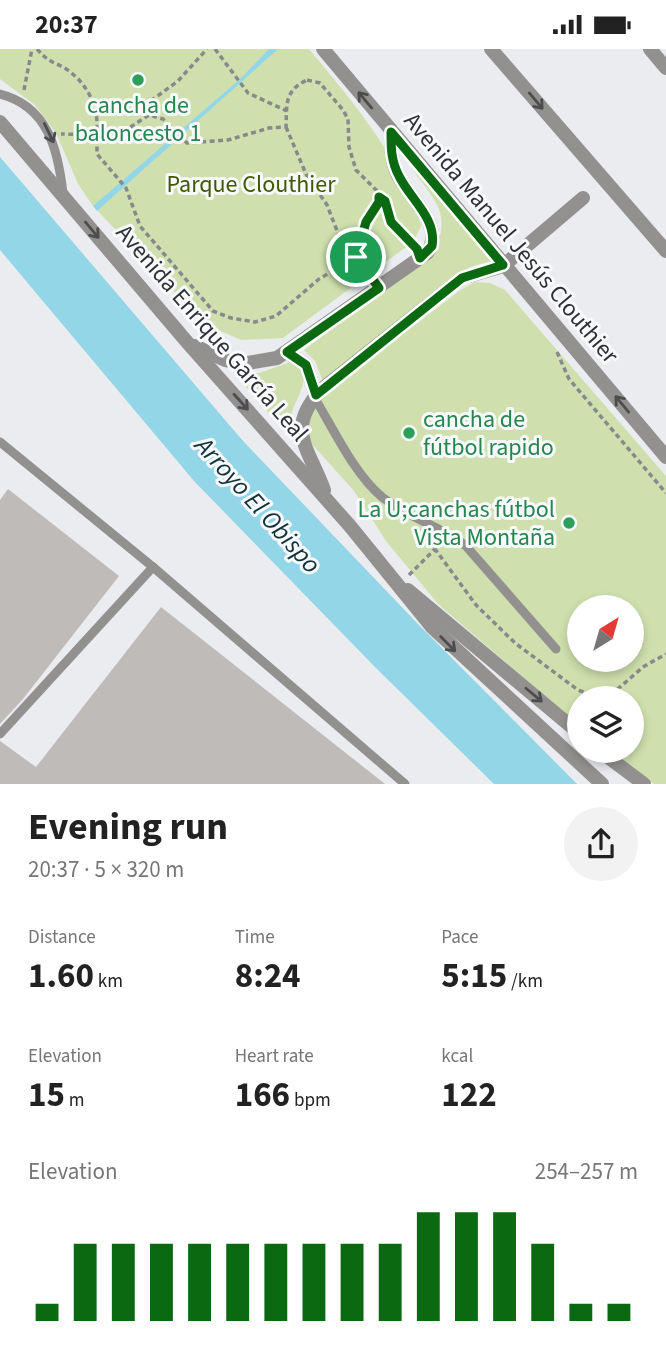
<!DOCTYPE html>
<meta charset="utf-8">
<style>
:root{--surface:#fff;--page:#f2f2f2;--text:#222;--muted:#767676;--accent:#0b6912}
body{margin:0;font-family:"Source Sans 3",sans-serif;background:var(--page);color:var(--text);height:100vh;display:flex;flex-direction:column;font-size:26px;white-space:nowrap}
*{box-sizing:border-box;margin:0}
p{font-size:23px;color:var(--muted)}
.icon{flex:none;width:38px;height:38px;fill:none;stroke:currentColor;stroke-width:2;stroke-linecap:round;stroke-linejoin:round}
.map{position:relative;height:735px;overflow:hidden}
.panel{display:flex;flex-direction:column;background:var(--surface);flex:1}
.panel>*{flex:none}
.needle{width:46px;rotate:37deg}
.buttons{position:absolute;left:567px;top:546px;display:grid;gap:14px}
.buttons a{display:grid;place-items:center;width:77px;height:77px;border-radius:50%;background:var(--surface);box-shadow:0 4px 10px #0003;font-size:35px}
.pin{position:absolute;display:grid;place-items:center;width:60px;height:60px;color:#fff;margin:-30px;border:4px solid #fff;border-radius:50%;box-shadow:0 2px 7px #0007}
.round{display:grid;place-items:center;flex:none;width:74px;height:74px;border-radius:37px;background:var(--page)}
.head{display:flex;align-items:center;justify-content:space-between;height:119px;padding:0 28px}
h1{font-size:38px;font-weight:700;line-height:52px}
.stats{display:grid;grid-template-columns:repeat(3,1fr);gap:10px;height:119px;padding:7px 28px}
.stats div{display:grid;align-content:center}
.stats b{font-size:35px;font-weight:700}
.stats small{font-size:19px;font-weight:400}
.stats p{font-size:19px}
.chart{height:196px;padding:14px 28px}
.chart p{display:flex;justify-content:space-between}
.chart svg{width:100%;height:126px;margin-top:7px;stroke:var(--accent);stroke-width:6}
.status{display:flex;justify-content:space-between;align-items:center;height:49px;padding:0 35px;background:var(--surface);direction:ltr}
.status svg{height:19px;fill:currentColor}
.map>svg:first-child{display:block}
.green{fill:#cfe0ae;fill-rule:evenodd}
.water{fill:#92d6e7}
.building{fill:#bfbbb9}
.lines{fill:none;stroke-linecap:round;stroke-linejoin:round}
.path{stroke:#88898c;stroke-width:3.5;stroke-dasharray:5 3.5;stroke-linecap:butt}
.service{stroke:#939190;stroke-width:9}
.minor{stroke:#939190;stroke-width:14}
.tertiary{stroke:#939190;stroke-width:14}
.oneway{stroke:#4d4d4e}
.route-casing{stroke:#fff;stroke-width:14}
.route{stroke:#0b6912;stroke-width:9}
.leisure-dot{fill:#2e9e5b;stroke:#f8f9fd;stroke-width:2.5}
.labels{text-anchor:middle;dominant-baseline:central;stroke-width:6;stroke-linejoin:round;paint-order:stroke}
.leisure-label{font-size:24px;fill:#27864d;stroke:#f8f9fd}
.park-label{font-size:24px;fill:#445704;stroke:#f8f9fd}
.street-label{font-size:24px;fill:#2f3031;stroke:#f8f9fd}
.water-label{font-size:26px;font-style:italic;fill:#103239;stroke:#f8f9fd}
</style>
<div class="status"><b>20:37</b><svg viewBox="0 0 49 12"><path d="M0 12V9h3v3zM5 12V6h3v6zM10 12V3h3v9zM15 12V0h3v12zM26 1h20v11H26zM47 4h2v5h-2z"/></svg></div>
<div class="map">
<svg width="666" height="735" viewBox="0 0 666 735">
<rect width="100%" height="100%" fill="#eaecf0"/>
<g class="green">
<path d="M0,0H309C351,51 404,112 421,177L414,192L283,289L241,291L205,275L93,157L78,135L56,84L35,56L0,30Z"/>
<path d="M412,119L492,212L470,218L323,333L315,312L304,301L434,203C453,163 433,151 412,119Z"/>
<path d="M475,233L490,234L505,241L666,427V735H654L611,702H632V649H579V676L439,556L386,492L354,442L311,394L306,379L313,359L338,334L462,240ZM579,558H632V611H579Z"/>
<path d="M291,313L300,318L304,327C301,358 284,353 295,394L233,323L259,324Z"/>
</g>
<g class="water">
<path d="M269,0H278L97,162L93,157L240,30Z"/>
<path d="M0,108L243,392L418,575L577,735H494L376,619L194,432L0,201Z"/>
</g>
<g class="building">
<path d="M8,440L119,527L23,650L0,675V451Z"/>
<path d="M161,558L385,735H0V692L36,718Z"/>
</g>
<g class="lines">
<g class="path">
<path d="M37,0C51,16 55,12 69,22C90,38 99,60 97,86L61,85"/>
<path d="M215,0L248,44L287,62"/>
<path d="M307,31L320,34L343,61L348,70L349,98L356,121L379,144V153L366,173L356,208L319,230L276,267L255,273L231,269L213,262L140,177L126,139L97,105V86L126,81L149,66L163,70L187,94L228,91L269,79L286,78C287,55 284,42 307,31Z"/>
<path d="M24,41L32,0"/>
<path d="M144,57L178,32L207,0"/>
<path d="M286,78L306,125L327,156L341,192L369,224"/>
<path d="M379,147L385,151L391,173L413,195"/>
<path d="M557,303L569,330L666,444"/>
<path d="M433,491L435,500L476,556L515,594L578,641L600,649"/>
<path d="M409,526L435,500"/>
<path d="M603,649L611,646L643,618L666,605"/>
</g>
<g class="service">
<path d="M0,45C48,57 58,101 63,144"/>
<path d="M314,348C333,379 354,425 382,448C407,468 440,477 466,497L556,600"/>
<path d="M0,393L153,518L405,735"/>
<path d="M0,685L153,518"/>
</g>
<g class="minor">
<path d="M491,0L666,202"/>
<path d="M650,0L666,19"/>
<path d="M503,217L583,149"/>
</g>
<g class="tertiary">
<path d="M323,0L666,408"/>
<path d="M0,73L187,293L350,477L432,578L602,735"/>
<path d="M195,297L225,311L242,315L277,309L427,204C446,177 409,149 398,126C391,112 391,98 391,83"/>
<path d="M287,303L306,316L316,346"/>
<path d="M324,441C309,399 284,380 322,340L462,229L503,217"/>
<path d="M408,541L579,684"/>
<path d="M600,702L644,735"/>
</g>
</g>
<defs><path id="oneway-shaft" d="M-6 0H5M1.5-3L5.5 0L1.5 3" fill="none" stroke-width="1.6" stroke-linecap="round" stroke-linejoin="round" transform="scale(1.75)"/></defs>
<g class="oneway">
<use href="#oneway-shaft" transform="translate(365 51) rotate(-130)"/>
<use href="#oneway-shaft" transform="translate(536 52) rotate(50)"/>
<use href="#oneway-shaft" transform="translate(49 84) rotate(64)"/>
<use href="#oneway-shaft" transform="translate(92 181) rotate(50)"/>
<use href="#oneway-shaft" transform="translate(241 353) rotate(48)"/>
<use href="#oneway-shaft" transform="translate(622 355) rotate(-130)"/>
<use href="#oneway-shaft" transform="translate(448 595) rotate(45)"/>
<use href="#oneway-shaft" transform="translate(534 646) rotate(40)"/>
</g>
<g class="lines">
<g class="route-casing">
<path id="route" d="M391,83L503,216L462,229L316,346L306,316L287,303L379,239L356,208L366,173L379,153V148L385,152L391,173L417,200L420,209L432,197C437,169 410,150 399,127C391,112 391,99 391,83Z"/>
</g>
<use href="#route" class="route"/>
</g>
<g class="leisure-dot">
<circle cx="138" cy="31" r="7"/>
<circle cx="409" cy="384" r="7"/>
<circle cx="569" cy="474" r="7"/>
</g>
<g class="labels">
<g class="leisure-label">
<text x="138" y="56">cancha de<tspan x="138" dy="28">baloncesto 1</tspan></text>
<text x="423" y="370" text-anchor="start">cancha de<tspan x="423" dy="28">fútbol rapido</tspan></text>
<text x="555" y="460" text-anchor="end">La U;canchas fútbol<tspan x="555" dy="28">Vista Montaña</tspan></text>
</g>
<g class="park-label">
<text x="251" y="135">Parque Clouthier</text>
</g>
<g class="street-label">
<text transform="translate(511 189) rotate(50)">Avenida Manuel Jesús Clouthier</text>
<text transform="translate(212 284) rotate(49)">Avenida Enrique García Leal</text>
</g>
<g class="water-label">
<text transform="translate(258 456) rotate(48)">Arroyo El Obispo</text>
</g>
</g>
</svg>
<div class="buttons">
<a><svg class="needle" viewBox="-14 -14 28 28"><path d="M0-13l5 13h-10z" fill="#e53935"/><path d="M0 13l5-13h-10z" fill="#767676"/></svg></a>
<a><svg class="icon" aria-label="layers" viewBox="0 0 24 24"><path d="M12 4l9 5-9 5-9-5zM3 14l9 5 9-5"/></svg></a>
</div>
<div class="pin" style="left:356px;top:208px;background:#1e9e55"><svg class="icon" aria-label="arrive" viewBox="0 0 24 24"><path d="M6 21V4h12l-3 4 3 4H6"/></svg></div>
</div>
<section class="panel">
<div class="head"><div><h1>Evening run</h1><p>20:37 · 5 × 320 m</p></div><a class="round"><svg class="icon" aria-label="share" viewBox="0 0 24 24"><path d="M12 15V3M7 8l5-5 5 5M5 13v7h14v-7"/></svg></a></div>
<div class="stats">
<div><p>Distance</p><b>1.60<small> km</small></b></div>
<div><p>Time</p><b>8:24</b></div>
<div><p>Pace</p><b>5:15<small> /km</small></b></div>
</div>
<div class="stats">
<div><p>Elevation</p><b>15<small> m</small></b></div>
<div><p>Heart rate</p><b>166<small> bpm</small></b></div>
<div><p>kcal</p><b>122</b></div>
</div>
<div class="chart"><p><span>Elevation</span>254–257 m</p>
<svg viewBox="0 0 160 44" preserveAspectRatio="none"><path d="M5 44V38M15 44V17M25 44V17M35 44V17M45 44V17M55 44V17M65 44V17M75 44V17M85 44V17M95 44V17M105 44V6M115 44V6M125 44V6M135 44V17M145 44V38M155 44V38"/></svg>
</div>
</section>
